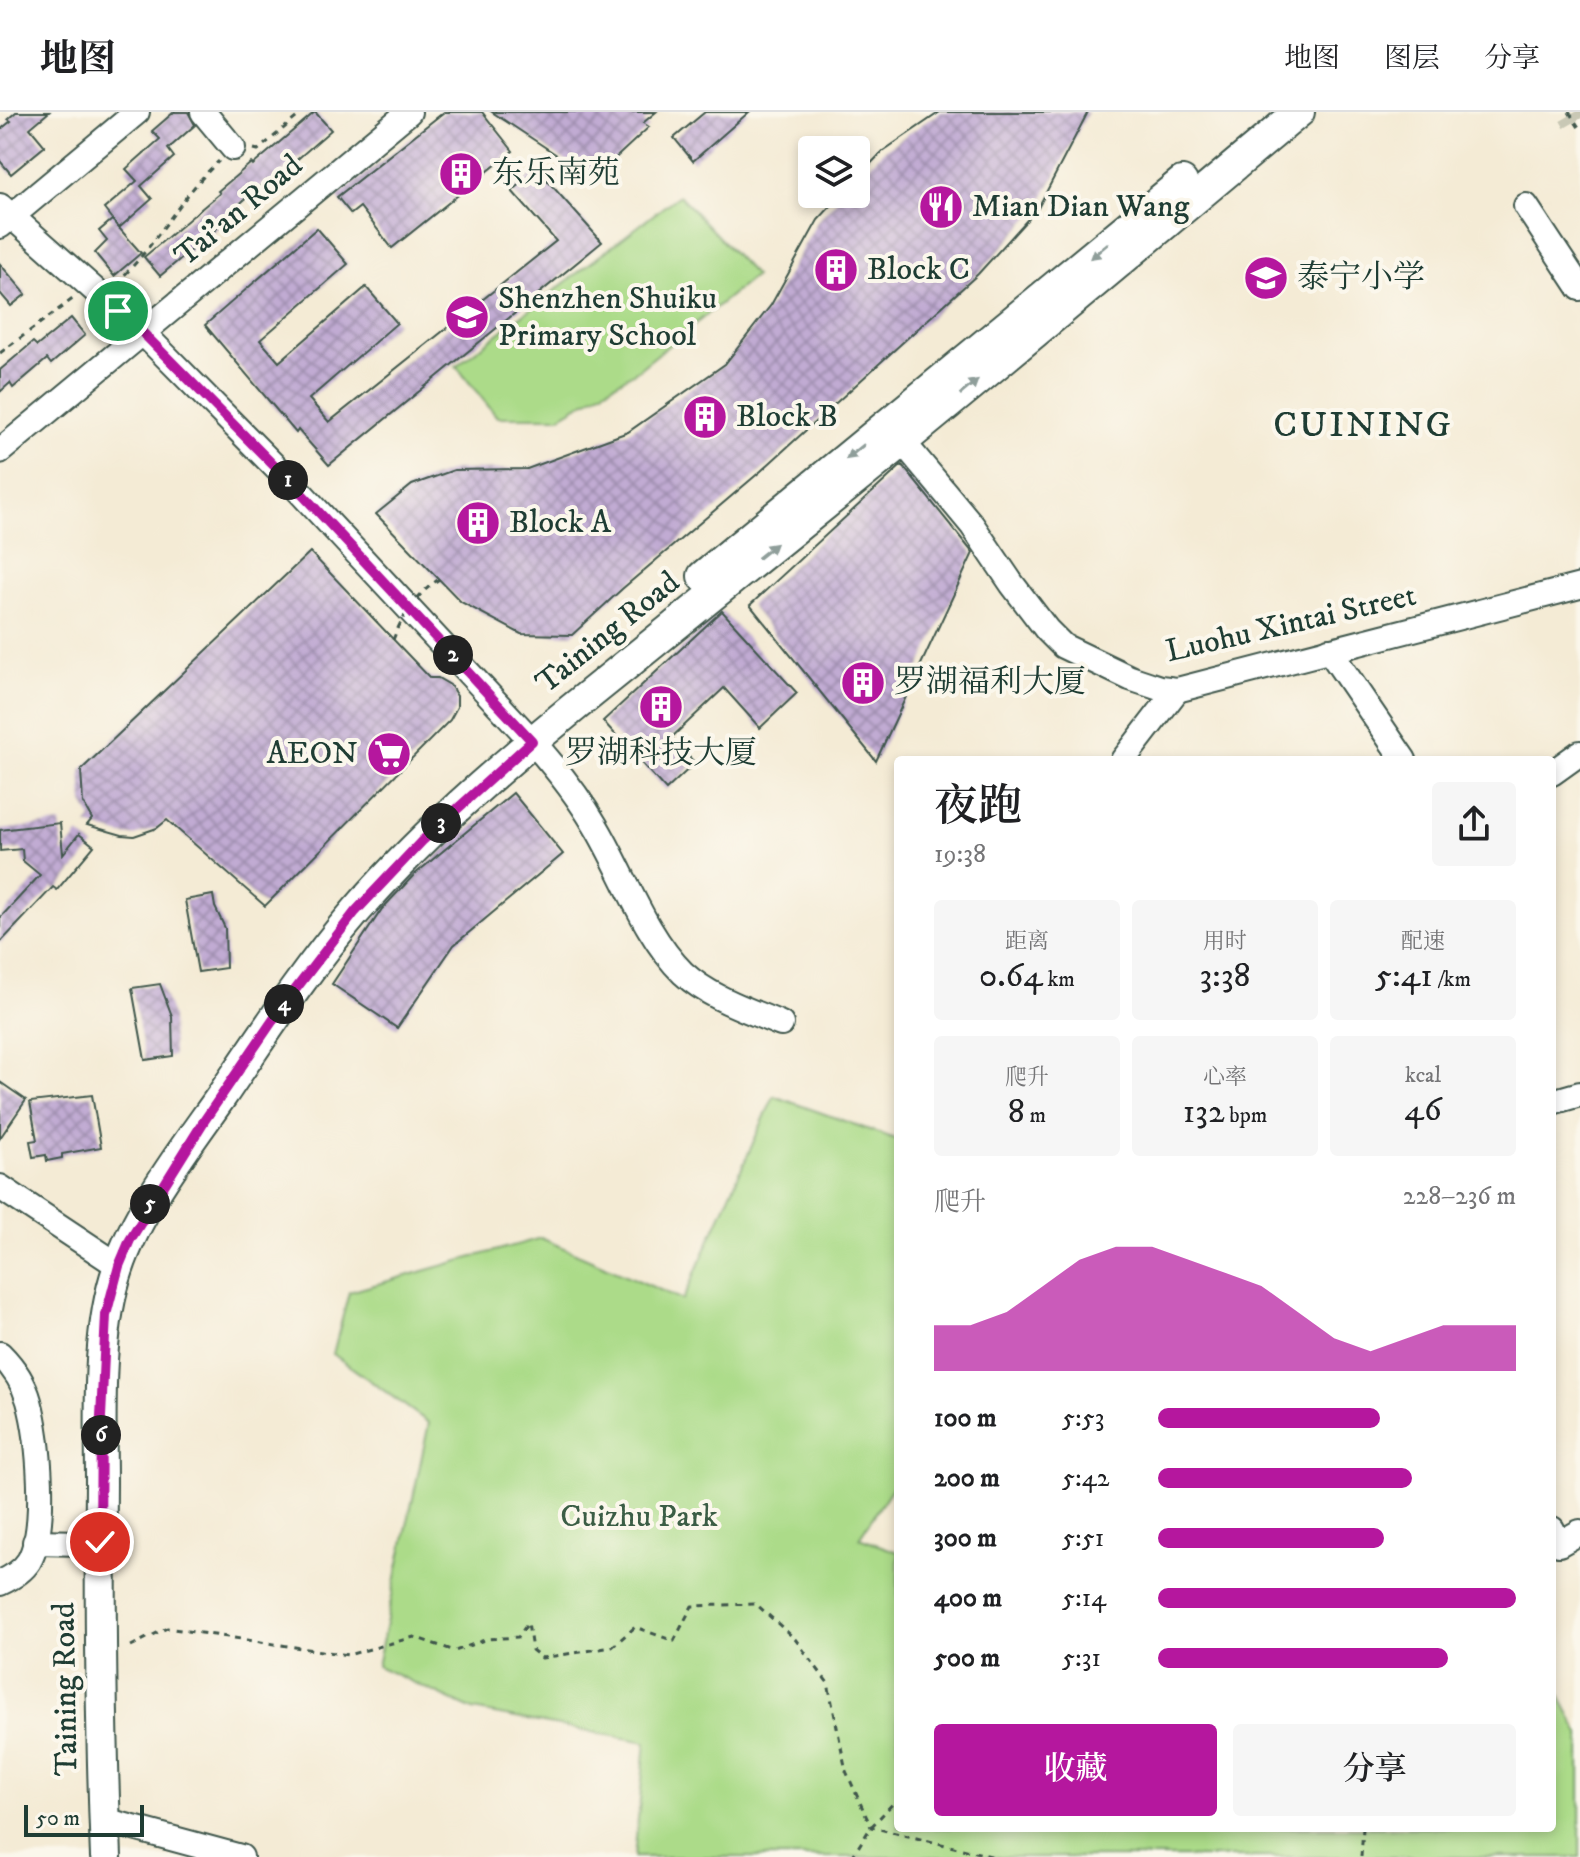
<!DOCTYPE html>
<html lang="zh">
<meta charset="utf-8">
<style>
:root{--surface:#fff;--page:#f6f6f6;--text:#202124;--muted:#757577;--line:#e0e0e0;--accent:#b5179e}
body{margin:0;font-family:"IM FELL DW Pica","Noto Serif SC",serif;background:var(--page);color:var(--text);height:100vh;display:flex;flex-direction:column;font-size:30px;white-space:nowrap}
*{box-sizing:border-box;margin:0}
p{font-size:26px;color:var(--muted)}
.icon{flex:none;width:44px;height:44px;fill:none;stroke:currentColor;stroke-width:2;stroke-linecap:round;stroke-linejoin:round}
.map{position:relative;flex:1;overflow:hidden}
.drawer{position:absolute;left:894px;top:644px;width:662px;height:1076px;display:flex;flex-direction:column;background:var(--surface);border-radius:8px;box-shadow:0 4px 12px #0003}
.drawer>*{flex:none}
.buttons{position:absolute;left:798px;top:24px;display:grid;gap:16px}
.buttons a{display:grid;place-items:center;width:72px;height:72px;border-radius:8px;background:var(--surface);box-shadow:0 4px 12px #0003;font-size:40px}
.scale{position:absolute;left:24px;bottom:20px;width:120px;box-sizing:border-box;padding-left:8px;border:4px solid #1f3d34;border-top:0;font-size:22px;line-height:28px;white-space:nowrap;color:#1f3d34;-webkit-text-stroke:6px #fbf7ec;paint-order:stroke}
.pin{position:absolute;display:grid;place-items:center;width:68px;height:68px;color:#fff;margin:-34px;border:4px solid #fff;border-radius:50%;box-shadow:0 2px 8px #0007}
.km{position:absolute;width:40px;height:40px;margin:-20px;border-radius:50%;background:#222;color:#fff;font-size:22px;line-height:40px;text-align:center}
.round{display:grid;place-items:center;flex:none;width:84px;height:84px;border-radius:8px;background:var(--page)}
.headline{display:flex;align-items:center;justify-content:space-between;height:136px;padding:0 40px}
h1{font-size:44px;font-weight:600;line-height:60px}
.metrics{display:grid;grid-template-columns:repeat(3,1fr);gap:12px;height:136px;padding:8px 40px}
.metrics div{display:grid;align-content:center;border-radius:8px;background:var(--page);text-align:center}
.metrics b{font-size:34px;font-weight:600}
.metrics small{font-size:22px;font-weight:400}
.metrics p{font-size:22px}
.chart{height:224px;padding:16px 40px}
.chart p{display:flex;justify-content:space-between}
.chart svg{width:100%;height:144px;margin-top:8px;fill:var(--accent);opacity:.7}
.action{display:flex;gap:16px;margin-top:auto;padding:16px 40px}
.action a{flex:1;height:92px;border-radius:8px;background:var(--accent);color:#fff;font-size:32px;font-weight:600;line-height:92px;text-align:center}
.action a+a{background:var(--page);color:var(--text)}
ul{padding:0 40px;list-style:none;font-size:26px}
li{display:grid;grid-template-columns:128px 96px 1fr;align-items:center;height:60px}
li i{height:20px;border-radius:10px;background:var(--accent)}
header{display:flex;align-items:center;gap:48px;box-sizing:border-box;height:112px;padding:0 40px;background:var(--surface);border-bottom:2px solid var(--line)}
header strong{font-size:38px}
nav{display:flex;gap:44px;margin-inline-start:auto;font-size:28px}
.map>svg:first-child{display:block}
.park{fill:#acdb89;stroke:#668c5e;stroke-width:2}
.building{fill:url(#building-cross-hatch)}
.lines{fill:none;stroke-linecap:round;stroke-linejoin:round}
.highway-tunnel{stroke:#c9c8b5;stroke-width:36;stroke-dasharray:36 18;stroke-linecap:butt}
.minor-casing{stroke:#3f574c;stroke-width:28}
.major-casing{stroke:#3f574c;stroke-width:34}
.path{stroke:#3f574c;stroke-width:3;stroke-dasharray:6 6;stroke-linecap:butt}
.minor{stroke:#fff;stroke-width:24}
.major{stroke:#fff;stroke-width:30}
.path-bridge{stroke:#3f574c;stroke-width:3;stroke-dasharray:6 6;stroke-linecap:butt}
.oneway{fill:#8f9e9a}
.route-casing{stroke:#fff;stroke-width:16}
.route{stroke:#b5179e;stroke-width:10}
.labels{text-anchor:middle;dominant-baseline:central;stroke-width:8;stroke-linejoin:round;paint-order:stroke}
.poi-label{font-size:32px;fill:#1f3d34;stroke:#fbf7ec;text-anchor:start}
.street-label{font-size:32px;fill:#1f3d34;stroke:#fbf7ec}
.park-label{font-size:32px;fill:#3b5d45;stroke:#fbf7ec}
.quarter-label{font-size:36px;letter-spacing:2px;fill:#1f3d34;stroke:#fbf7ec}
</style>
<header>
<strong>地图</strong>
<nav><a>地图</a><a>图层</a><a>分享</a></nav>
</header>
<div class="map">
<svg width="1580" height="1745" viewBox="0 0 1580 1745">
<defs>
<pattern id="building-cross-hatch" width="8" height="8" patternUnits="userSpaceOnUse" patternTransform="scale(2)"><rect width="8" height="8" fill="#c1abd3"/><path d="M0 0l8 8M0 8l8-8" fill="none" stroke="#9c8cac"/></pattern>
</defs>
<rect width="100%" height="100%" fill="#fbf7ec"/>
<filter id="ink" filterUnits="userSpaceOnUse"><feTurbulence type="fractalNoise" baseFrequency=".0125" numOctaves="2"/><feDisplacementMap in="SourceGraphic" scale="16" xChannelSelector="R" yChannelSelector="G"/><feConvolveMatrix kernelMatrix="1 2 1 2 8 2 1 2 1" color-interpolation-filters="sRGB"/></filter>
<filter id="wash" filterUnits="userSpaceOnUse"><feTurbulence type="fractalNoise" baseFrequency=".006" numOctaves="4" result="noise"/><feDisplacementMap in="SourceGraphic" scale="32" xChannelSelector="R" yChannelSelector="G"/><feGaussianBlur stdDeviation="1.8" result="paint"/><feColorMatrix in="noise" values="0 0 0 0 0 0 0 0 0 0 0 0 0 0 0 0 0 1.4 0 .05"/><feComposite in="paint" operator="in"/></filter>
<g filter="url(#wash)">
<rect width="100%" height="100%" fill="#f4ebd5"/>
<g class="park">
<path d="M679,83L755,164L638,258L559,305H497L456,254Z"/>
<path d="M774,984L898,1028V1367L859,1426L898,1440V1716H1552V1569L1580,1622V1745H634L646,1630L473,1598L377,1554L429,1311L333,1242L349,1180L541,1126L683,1188Z"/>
</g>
<g id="blocks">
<g class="building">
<path d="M16,0H49L30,16L45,34L11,62L0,49V18L11,9L8,7Z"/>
<path d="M174,0H188L195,13L168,37L174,45L141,74L152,87L119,116L104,97L137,69L126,57L160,27L152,19Z"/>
<path d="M315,0L331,18L269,72L266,69L221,108L223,111L160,164L144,145L220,81L218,79L251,51L253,53Z"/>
<path d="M444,0H482L513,39L392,136L360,95L351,102L337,85Z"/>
<path d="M492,0H656L643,11L649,15L593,67Z"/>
<path d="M705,0H749L693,49L674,26Z"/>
<path d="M940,0H1088L1038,96L978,162L761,359L622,477L572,523L521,522L461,490L376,402L412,373L454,358L527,357L628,320L725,252L771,193L818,108L842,82H856V67L883,39Z"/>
<path d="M538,58L602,130L329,353L298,318L296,321L205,213L317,116L348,152L260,228L279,250L366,175L397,211L309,287L329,310L556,129L512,79Z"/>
<path d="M112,108L141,141L114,164L95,141L107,129L99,119Z"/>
<path d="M0,152L26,182L11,194L0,181Z"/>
<path d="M71,206L85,223L51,252L47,247L13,276L10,271L0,280V258L33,230L37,234Z"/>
<path d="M902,353L973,441L876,649L750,493Z"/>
<path d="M310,440L430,566H438L450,573L457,584V595L450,608L265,794L167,708L157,716L134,724L122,723L87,713L92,707L83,691L81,658Z"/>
<path d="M722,499L797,581L760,616L724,576L671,626L695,651L666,678L603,609Z"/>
<path d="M513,681L563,742L454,833L397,916L332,872L382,797L399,779L414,763Z"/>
<path d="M60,711L63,742L79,722L94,734L57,778L53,775L0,831V806L40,763L23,749L22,737L0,739V718Z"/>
<path d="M213,783L215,795L225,816L226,856L198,860L185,788Z"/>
<path d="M160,872L172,904L173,944L145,948L132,876Z"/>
<path d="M0,970L26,988L0,1026Z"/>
<path d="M92,983L101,1035L62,1042V1046L47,1049L46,1043L33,1045L30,1029L37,1028L30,990Z"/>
</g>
</g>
</g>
<g filter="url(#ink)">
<use href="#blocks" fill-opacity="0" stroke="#3f574c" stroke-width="2"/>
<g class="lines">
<path class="highway-tunnel" d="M1576,0L1580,7"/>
<g class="minor-casing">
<g id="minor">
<path d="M203,0L233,36"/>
<path d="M0,94L143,221L301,381L532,629C556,656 577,682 595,713C623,759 644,823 683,861C710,886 748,898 781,912"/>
<path d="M1526,94L1580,176"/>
<path d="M0,114L137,0"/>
<path d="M893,318L972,413L1012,472L1047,518L1063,534L1130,566L1160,576L1177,578L1580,474"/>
<path d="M0,339L409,0"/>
<path d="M1329,538L1404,648"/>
<path d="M1123,648L1177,578"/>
<path d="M1552,661L1580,641"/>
<path d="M1552,990L1580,982"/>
<path d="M0,1075L119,1154"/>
<path d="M0,1242C13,1255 24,1271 29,1289C39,1325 48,1415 29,1449C22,1460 11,1466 0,1471"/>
<path d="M1552,1417L1559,1432L1580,1420"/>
<path d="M35,1430L83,1431"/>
<path d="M104,1708L241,1745"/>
</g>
</g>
<g class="major-casing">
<g id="major">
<path d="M703,464L1182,70"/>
<path d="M106,1745C101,1620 100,1496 101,1371C101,1303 96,1222 118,1157C138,1096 186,1035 223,982C265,920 307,856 356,799C433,710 524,635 615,562C695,498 774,433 854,369C1004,248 1151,123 1299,0"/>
</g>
</g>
<g class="path">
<path d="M1569,0L1580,17"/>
<path d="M254,37L258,38L303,0"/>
<path d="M116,171C156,135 179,85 219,49"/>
<path d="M0,241L74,186"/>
<path d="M131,1534L167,1516L348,1543L414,1525L455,1539L487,1527L518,1525L528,1511L532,1538L542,1546L612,1535L635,1515L674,1529L692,1494L756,1492L795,1527L828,1571L846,1659L871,1715L995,1745"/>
<path d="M852,1745L871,1715L898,1686"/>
<path d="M1361,1745L1363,1716"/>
</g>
<use href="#minor" class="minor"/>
<use href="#major" class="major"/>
<path class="path-bridge" d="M393,528C403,502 416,483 439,467"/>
</g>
<defs><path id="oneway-solid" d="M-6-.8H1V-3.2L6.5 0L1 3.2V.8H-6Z" transform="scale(2)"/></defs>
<g class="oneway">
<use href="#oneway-solid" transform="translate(1099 139) rotate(140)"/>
<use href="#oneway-solid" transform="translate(969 275) rotate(-40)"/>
<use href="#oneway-solid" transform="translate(855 340) rotate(141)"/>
<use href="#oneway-solid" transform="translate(767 439) rotate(-39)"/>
</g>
</g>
<g class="lines" filter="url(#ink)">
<g class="route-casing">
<path id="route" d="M100,1430L101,1305L106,1203L119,1154L130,1128L204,1009L282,895L355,800L422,729L532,629L301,381L143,221L118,199"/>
</g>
<use href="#route" class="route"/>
</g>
<defs>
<g id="building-disc" transform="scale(2.3)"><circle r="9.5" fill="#b5179e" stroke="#fbf7ec"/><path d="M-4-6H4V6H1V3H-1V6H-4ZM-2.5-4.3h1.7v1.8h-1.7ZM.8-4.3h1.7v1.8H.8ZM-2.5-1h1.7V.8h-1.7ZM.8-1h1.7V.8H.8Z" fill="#fff"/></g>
<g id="restaurant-disc" transform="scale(2.3)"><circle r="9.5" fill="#b5179e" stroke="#fbf7ec"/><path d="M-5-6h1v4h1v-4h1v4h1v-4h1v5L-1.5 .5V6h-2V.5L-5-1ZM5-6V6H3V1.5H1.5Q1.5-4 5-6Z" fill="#fff"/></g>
<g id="school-disc" transform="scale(2.3)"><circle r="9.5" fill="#b5179e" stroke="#fbf7ec"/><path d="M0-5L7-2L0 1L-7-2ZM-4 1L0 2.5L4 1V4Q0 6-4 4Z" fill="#fff"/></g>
<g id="supermarket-disc" transform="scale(2.3)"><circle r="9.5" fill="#b5179e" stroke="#fbf7ec"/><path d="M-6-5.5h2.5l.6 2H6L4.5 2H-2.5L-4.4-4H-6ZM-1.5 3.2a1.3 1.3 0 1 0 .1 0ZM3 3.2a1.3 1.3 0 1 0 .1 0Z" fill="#fff"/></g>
</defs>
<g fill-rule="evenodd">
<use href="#building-disc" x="461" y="62"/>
<use href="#restaurant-disc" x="941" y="95"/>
<use href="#building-disc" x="836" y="158"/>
<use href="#school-disc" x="1266" y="166"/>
<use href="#school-disc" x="467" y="205"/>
<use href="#building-disc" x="705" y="305"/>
<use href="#building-disc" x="478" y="411"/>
<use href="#building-disc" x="863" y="571"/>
<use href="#building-disc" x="661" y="595"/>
<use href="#supermarket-disc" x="389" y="642"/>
</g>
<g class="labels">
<g class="poi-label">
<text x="492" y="62">东乐南苑</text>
<text x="972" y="95">Mian Dian Wang</text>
<text x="867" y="158">Block C</text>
<text x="1297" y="166">泰宁小学</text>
<text x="498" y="187">Shenzhen Shuiku<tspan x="498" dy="37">Primary School</tspan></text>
<text x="736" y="305">Block B</text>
<text x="509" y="411">Block A</text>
<text x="894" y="571">罗湖福利大厦</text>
<text x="358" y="642" text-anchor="end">AEON</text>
<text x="661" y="642" text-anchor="middle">罗湖科技大厦</text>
</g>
<g class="street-label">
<text transform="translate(239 99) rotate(-40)">Tai'an Road</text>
<text transform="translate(1291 512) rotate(-13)">Luohu Xintai Street</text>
<text transform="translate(608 521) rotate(-39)">Taining Road</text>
<text transform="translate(66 1577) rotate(-91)">Taining Road</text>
</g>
<g class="park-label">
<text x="639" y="1405">Cuizhu Park</text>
</g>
<g class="quarter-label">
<text x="1363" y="313">CUINING</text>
</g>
</g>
</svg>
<div class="buttons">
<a><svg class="icon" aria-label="layers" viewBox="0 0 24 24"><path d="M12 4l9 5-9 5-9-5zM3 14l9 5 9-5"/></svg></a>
</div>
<div class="scale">50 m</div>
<div class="pin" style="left:118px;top:199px;background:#1e9e55"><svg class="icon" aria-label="arrive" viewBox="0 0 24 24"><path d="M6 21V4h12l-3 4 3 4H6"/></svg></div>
<div class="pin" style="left:100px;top:1430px;background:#d93025"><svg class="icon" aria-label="check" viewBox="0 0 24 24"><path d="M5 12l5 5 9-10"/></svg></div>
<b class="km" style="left:288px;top:368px">1</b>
<b class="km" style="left:453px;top:543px">2</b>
<b class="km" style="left:441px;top:711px">3</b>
<b class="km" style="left:284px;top:892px">4</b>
<b class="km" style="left:150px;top:1092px">5</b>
<b class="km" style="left:101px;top:1323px">6</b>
<section class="drawer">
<div class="headline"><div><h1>夜跑</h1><p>19:38</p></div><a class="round"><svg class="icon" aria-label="share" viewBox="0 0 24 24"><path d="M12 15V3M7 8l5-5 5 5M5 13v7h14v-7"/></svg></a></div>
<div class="metrics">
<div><p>距离</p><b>0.64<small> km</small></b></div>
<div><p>用时</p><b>3:38</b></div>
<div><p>配速</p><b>5:41<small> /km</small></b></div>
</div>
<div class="metrics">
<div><p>爬升</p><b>8<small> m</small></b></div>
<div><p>心率</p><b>132<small> bpm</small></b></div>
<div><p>kcal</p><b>46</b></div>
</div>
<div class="chart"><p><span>爬升</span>228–236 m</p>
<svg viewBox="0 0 160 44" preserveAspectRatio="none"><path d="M0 44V30L10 30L20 26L30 18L40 10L50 6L60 6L70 10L80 14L90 18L100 26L110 34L120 38L130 34L140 30L150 30L160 30V44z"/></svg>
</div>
<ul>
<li><b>100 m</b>5:53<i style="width:62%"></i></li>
<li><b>200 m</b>5:42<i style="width:71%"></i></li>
<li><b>300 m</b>5:51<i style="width:63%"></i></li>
<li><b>400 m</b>5:14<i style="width:100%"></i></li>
<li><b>500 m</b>5:31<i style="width:81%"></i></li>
</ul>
<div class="action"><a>收藏</a><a>分享</a></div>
</section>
</div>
